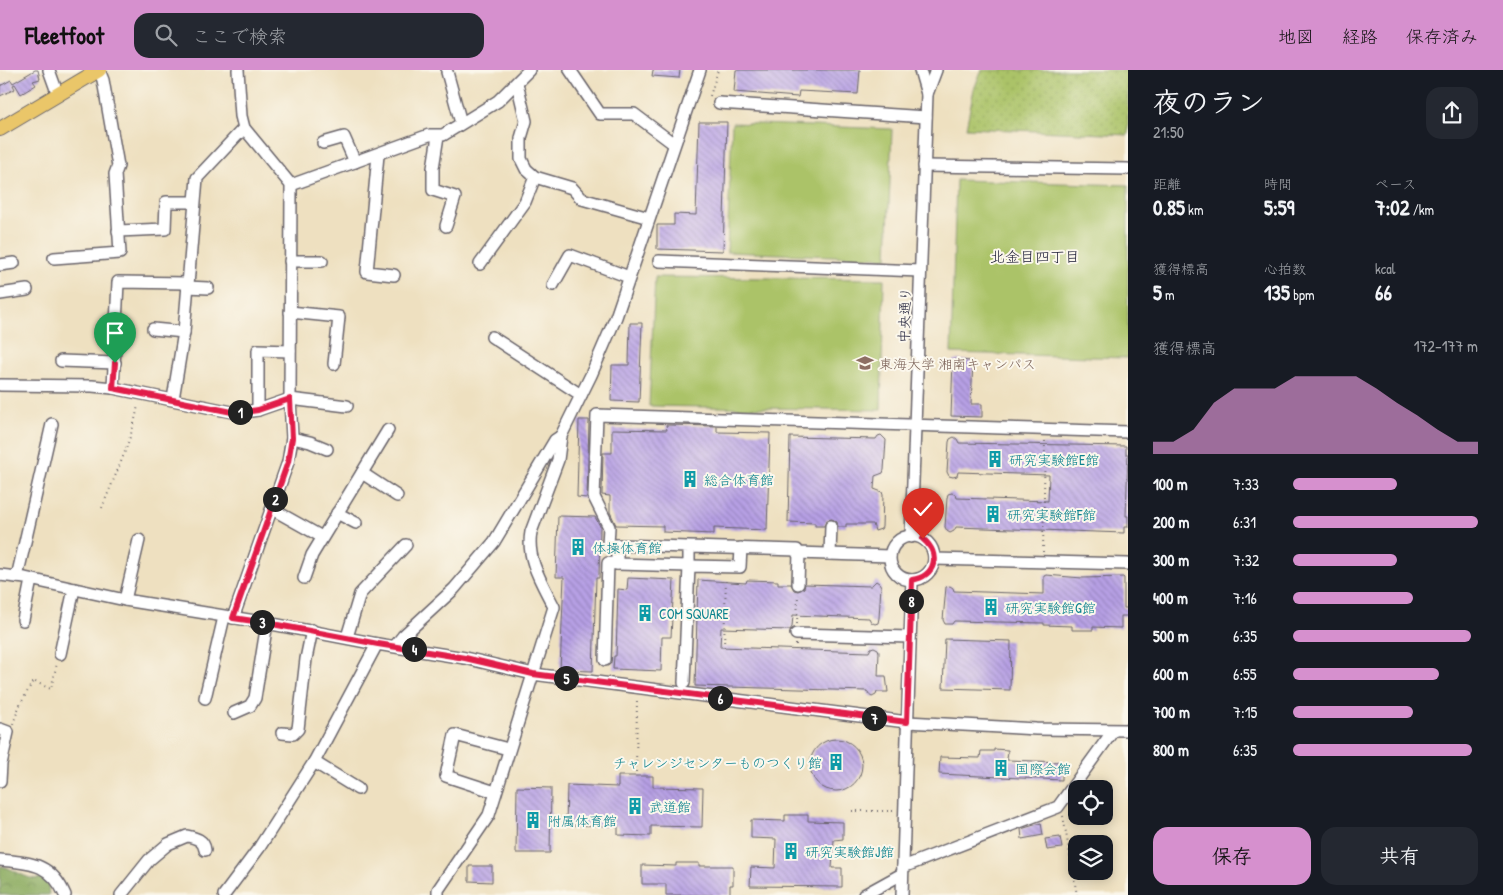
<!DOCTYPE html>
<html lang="ja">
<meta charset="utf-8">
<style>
:root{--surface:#171b24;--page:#242831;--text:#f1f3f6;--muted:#9ea1a6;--accent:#d690ce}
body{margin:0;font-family:"Patrick Hand","Klee One",sans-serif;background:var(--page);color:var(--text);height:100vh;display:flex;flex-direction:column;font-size:19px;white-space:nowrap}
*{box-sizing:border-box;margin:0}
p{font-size:16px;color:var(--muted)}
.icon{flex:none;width:28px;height:28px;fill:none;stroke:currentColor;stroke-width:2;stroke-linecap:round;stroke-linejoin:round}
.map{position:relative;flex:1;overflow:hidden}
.drawer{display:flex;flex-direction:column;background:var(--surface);width:375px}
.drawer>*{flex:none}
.fabs{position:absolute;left:1068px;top:710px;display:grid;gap:10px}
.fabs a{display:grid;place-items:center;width:45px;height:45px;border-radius:10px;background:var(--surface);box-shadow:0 2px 12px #0003;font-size:25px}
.pin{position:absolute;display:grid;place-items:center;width:42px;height:42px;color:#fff;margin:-51px -21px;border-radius:50% 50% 50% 0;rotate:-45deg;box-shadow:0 0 5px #0007}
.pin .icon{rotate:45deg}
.km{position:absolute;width:25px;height:25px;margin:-12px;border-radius:50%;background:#222;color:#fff;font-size:14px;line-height:25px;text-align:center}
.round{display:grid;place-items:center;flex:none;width:52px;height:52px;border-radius:15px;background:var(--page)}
.headline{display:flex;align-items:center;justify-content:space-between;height:85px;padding:0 25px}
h1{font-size:28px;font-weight:700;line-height:38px}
.figures{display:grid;grid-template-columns:repeat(3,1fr);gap:8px;height:85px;padding:5px 25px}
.figures div{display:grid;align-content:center}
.figures b{font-size:21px;font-weight:700}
.figures small{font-size:14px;font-weight:400}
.figures p{font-size:14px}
.chart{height:140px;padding:10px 25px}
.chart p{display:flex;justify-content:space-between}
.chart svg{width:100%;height:90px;margin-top:5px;fill:var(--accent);opacity:.7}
.button{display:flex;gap:10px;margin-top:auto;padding:10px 25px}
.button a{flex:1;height:58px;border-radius:15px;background:var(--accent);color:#111;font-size:20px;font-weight:700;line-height:58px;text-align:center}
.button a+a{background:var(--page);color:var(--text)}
ul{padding:0 25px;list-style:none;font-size:16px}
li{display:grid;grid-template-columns:80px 60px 1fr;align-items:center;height:38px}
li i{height:12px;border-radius:6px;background:var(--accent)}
header{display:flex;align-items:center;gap:30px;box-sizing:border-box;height:70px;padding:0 25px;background:var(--accent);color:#111}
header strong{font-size:24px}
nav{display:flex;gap:28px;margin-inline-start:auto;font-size:18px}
.search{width:350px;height:45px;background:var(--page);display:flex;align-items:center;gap:12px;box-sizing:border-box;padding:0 18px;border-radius:15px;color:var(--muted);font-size:19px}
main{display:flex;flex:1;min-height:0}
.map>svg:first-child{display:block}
.grass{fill:url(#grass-dots);stroke:#667252}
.forest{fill:url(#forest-crowns);stroke:#55664c}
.park{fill:#abc368;stroke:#667252}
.building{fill:url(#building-back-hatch)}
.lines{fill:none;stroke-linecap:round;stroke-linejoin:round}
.minor-casing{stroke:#69646a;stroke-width:14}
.major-casing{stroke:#69646a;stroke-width:16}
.path{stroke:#69646a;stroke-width:2;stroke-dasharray:1 4;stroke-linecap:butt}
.minor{stroke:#fff;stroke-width:11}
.major{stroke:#eac669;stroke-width:14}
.route-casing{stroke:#fff;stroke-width:10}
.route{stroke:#e11d48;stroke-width:6}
.labels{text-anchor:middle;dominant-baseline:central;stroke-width:4;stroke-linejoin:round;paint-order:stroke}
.street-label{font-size:14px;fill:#22223b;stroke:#fbf7ec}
.education-label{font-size:14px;fill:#785e54;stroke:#fbf7ec;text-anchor:start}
.culture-label{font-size:14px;fill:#0d838f;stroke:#fbf7ec;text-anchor:start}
.neighbourhood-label{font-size:15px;fill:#22223b;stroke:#fbf7ec}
</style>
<header>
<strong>Fleetfoot</strong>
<div class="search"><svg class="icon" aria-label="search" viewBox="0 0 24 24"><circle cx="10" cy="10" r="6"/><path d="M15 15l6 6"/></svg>ここで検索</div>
<nav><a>地図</a><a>経路</a><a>保存済み</a></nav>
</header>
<main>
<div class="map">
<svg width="1128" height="825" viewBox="0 0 1128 825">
<defs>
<pattern id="grass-dots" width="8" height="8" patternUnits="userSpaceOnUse" patternTransform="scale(1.25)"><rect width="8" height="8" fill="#abc368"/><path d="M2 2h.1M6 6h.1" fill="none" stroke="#93a75b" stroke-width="1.8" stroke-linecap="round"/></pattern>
<pattern id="forest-crowns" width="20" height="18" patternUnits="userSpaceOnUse" patternTransform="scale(1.25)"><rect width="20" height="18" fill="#88a95c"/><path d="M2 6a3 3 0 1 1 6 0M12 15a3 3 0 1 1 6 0" fill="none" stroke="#6f894d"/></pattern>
<pattern id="building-back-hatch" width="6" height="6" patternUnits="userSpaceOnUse" patternTransform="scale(1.25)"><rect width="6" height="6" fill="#b7a0e5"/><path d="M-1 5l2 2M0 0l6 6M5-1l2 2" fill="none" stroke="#9482bb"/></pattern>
</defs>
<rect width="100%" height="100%" fill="#fbf7ec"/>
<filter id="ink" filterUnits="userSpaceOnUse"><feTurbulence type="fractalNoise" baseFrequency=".02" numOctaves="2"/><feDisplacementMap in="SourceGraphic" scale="10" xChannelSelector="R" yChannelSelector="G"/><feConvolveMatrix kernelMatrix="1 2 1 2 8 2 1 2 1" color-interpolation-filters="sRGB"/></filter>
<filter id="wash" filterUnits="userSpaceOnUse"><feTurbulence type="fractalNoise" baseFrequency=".0096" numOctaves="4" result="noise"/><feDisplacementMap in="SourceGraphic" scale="20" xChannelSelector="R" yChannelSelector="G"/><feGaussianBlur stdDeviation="1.12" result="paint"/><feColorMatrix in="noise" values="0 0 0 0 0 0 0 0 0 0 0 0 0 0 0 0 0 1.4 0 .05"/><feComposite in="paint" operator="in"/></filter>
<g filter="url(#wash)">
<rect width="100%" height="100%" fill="#eee0c0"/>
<path class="grass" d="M982,0H1128V65L966,58L974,19Z"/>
<path class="forest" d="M0,796C16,798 26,812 42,808L48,813L49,825H0Z"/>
<g class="park">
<path d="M732,53L892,59L887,188L727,182Z"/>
<path d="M956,110L1128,115V288L951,283Z"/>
<path d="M655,207L884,209L881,340L649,336Z"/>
</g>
<g id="blocks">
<g class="building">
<path d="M35,0H38L40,9L33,11L36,15L21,24L15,14L13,15L15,19L0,26V16L11,10L13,13Z"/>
<path d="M653,0H680L679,8L652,6Z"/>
<path d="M736,0H860L858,24L799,21L798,27L734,22Z"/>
<path d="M699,52H727L723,181L657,179V155H674V144L696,145Z"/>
<path d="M630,253H642L639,332L611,331L612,295H629Z"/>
<path d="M953,290L973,291L971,334H982V347L951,346Z"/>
<path d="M579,350H589L587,428L577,427Z"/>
<path d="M666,355L717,356V362L770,363L767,460L714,458V464L663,462V456L616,455L610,442V426L602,425L603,383H612V359L667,360Z"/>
<path d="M881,365L886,370L884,400L883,403L875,406L874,419L882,422L883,425L882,457L881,459L875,461L873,454H846V457H838L837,452L832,449L827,450L824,456H815V453L788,452L790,367L876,369L878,366Z"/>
<path d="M954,367L957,369L959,373L1126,376V384H1128L1126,446H1128V457H1124V463L956,457L954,461L950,463L947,461L945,457L947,428L948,424L952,423L956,425L957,428L1048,431L1049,405L958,402L957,406L953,407L949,406L947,402L949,372L950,369Z"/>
<path d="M558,446L595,447L600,456L599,508H596L593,601L560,600L564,507H556Z"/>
<path d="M1046,505L1082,508L1123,507L1124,508V538H1128V546H1121V558L1093,557V560H1072V556L1044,555V553L954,551L952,554H945L943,550L946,517L950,516L953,518L954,521L1044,524V506Z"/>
<path d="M628,508L674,510L671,567H662L661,601L613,599L614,586H616L618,519L627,520Z"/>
<path d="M698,510L746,513L747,510L778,511V514H791L794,520L798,521L804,518L805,514L871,516L876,511L879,513L881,516L879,548L878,553L875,554L871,552L869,548L793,545L792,557L790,560L721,558L720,577L869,582L871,578L874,577L878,579L879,582L878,606H886L888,622H877L876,625L872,627L869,625L867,621L695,616Z"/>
<path d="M945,569L1011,571L1010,620L943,618Z"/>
<circle cx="836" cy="695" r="26"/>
<path d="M994,679L1008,680L1007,690L1062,692V710L939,704L940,687L980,688L981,681H994Z"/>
<path d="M618,706H653V717L703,718L702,757L651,756V766L618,765V756L566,755L567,715L618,717Z"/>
<path d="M517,717L551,718L550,783H516Z"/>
<path d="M785,745H808V751L843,752V769L834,770L832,798H842V817L750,816L751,797L775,798L776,769L751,768V750L785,751Z"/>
<path d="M1041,753L1043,765L1022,769L1021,759Z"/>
<path d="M1060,767L1062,778L1047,780L1045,769Z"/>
<path d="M676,793H699V796H733V815H730V825H666V814H642V795L676,796Z"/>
<path d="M469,796H492V812L469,811Z"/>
</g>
</g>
</g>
<g filter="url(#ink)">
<use href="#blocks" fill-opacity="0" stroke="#69646a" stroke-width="1"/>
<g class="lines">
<g class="minor-casing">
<g id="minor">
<path d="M49,0L58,25"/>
<path d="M570,0L600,44H634L674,74"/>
<path d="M447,2L461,53"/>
<path d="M517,13L526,51L521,68V89L526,99L535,107L572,118L582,129L649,148"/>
<path d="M927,24L936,0"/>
<path d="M719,33L926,47"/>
<path d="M438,66L433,98V120L455,127L446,156"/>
<path d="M323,73L344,67L355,92"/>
<path d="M378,85L367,202L394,205"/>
<path d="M924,96L1128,99"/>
<path d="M291,115L429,65H443L498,31L529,0"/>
<path d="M118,161L165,159L166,132H194"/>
<path d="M54,188L120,183L115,104L118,96L103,10L99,0"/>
<path d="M290,191H322"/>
<path d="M659,191L920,201"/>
<path d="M480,194L525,132L535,107"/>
<path d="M0,195L14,193"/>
<path d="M553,215L570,185L629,207"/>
<path d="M187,217L208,218"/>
<path d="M0,224L27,220"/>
<path d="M290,242L339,247L334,294"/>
<path d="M153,259L184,262"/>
<path d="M492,267L581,325"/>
<path d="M61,291L115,293"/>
<path d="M0,315L92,316L113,318L237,343L258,340L290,329L347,336"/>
<path d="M113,318L118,212L187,213"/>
<path d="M173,329L184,262L197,108L244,58"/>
<path d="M258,340V280L290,281"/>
<path d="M292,368L310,372L327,379"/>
<path d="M362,403L397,426"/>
<path d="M272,439L322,467"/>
<path d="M337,443L356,453"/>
<circle cx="912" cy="488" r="22"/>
<path d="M911,467L927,24L920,0"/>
<path d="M617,475H608L609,457L594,427L597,345L1128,362"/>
<path d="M689,477V496L617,494V475L797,480V483L890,486"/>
<path d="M830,484L831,456"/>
<path d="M934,489L1128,494"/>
<path d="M0,505L25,508L125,530L267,553L377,574L465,588L533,604L907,652L1036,659L1128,660"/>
<path d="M17,507L52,354"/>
<path d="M304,508L312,485L388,360"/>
<path d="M798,514L799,483"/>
<path d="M125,530L139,470"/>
<path d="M233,548L288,392L292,368L290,329L291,115L244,58L241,46L238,0"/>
<path d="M23,550L31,510"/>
<path d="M796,564L910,567"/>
<path d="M347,567L360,524L406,475"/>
<path d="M395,576L403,566L454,519L494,472L555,370L561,366"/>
<path d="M60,584L74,519"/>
<path d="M605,590L608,493L617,494"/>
<path d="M684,613L689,496L740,497L741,478"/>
<path d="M205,628L224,547"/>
<path d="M234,643L250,636L255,628L267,553"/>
<path d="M0,659L8,662L1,694L0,711"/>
<path d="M282,663L293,664L298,659L306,589L312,560"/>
<path d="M314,692L358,719"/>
<path d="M495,722L446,706L455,665L508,679"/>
<path d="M0,790C31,793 51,793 65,825"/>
<path d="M903,797L1058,737L1113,661"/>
<path d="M121,825L149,790L168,774L187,766C196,768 204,770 205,780"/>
<path d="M224,825L259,778L314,692L377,574"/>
<path d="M438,825V820L489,745L554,537C542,513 526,489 531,462L558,390L561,366L591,305L616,247L700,0"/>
<path d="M864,825L902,804"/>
<path d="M902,825L912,510"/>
</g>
</g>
<g class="major-casing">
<path id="major" d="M0,59L99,0"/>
</g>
<g class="path">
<path d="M710,26L718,0"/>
<path d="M102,438C115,405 132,371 138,335"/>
<path d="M1043,482L1045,369"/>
<path d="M797,554L798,524"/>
<path d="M724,577L726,507"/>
<path d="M796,580V574"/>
<path d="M13,654L19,637L33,611L51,619L57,593"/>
<path d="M636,702L637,627"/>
<path d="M852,741H894"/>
<path d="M1063,746L1077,825"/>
</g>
<use href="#minor" class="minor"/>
<use href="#major" class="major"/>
</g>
</g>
<g class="lines" filter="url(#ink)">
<g class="route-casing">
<path id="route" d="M115,293L113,318L237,343L258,340L290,329L292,368L288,392L233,548L267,553L378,574L465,588L533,604L907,652L912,510C936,506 941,484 923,469"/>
</g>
<use href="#route" class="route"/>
</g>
<defs>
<g id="university-bare" transform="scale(1.35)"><path d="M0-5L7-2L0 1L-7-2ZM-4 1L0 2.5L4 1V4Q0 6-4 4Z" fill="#8d6e63" stroke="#fbf7ec" stroke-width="2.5" paint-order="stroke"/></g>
<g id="building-bare" transform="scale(1.35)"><path d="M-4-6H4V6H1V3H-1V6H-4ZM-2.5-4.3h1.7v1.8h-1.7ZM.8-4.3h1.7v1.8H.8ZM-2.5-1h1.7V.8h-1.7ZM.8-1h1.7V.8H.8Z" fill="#0f9aa8" stroke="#fbf7ec" stroke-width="2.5" paint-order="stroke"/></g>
</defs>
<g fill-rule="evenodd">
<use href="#university-bare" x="865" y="293"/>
<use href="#building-bare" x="995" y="389"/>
<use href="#building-bare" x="690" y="409"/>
<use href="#building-bare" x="993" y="444"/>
<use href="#building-bare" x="578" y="477"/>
<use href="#building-bare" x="991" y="537"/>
<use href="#building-bare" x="645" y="543"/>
<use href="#building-bare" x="836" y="692"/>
<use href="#building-bare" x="1001" y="698"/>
<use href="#building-bare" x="635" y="736"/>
<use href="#building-bare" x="533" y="750"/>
<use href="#building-bare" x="791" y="781"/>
</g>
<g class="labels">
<g class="street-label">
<text transform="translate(904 245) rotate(-88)">中央通り</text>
</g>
<g class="education-label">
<text x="879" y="293">東海大学 湘南キャンパス</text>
</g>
<g class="culture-label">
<text x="1009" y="389">研究実験館E館</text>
<text x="704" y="409">総合体育館</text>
<text x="1007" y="444">研究実験館F館</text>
<text x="592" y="477">体操体育館</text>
<text x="1005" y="537">研究実験館G館</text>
<text x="659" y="543">COM SQUARE</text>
<text x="822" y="692" text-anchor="end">チャレンジセンターものつくり館</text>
<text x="1015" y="698">国際会館</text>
<text x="649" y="736">武道館</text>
<text x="547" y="750">附属体育館</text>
<text x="805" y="781">研究実験館J館</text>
</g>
<g class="neighbourhood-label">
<text x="1035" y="186">北金目四丁目</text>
</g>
</g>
</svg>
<div class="fabs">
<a><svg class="icon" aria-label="locate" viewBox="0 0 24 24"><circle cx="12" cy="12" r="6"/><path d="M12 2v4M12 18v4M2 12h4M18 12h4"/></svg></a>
<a><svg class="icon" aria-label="layers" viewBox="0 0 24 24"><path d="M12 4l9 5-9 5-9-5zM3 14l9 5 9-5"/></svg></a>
</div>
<div class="pin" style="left:115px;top:293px;background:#1e9e55"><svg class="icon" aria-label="arrive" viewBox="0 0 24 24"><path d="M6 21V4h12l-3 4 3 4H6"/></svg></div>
<div class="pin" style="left:923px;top:469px;background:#d93025"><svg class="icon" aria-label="check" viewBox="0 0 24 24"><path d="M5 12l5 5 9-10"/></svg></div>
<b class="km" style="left:240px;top:342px">1</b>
<b class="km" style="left:275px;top:429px">2</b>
<b class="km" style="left:262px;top:552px">3</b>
<b class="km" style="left:414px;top:579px">4</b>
<b class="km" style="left:566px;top:608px">5</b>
<b class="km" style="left:720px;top:628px">6</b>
<b class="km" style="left:874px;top:648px">7</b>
<b class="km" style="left:911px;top:531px">8</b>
</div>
<section class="drawer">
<div class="headline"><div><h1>夜のラン</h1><p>21:50</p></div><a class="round"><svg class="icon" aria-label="share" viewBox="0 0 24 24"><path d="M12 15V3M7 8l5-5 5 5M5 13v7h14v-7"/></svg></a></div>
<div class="figures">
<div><p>距離</p><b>0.85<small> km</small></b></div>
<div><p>時間</p><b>5:59</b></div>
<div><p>ペース</p><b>7:02<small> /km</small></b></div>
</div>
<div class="figures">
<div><p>獲得標高</p><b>5<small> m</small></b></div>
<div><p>心拍数</p><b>135<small> bpm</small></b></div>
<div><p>kcal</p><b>66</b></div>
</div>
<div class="chart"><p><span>獲得標高</span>172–177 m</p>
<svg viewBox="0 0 160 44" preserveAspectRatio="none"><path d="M0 44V38L10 38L20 32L30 19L40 12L50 12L60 12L70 6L80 6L90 6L100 6L110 12L120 19L130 25L140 32L150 38L160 38V44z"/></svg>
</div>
<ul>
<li><b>100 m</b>7:33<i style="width:56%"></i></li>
<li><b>200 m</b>6:31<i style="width:100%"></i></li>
<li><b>300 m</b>7:32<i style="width:56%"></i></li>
<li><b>400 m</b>7:16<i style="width:65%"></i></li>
<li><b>500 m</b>6:35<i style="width:96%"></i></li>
<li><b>600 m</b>6:55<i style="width:79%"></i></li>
<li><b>700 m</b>7:15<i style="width:65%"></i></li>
<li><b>800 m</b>6:35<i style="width:97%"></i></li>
</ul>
<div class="button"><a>保存</a><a>共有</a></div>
</section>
</main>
